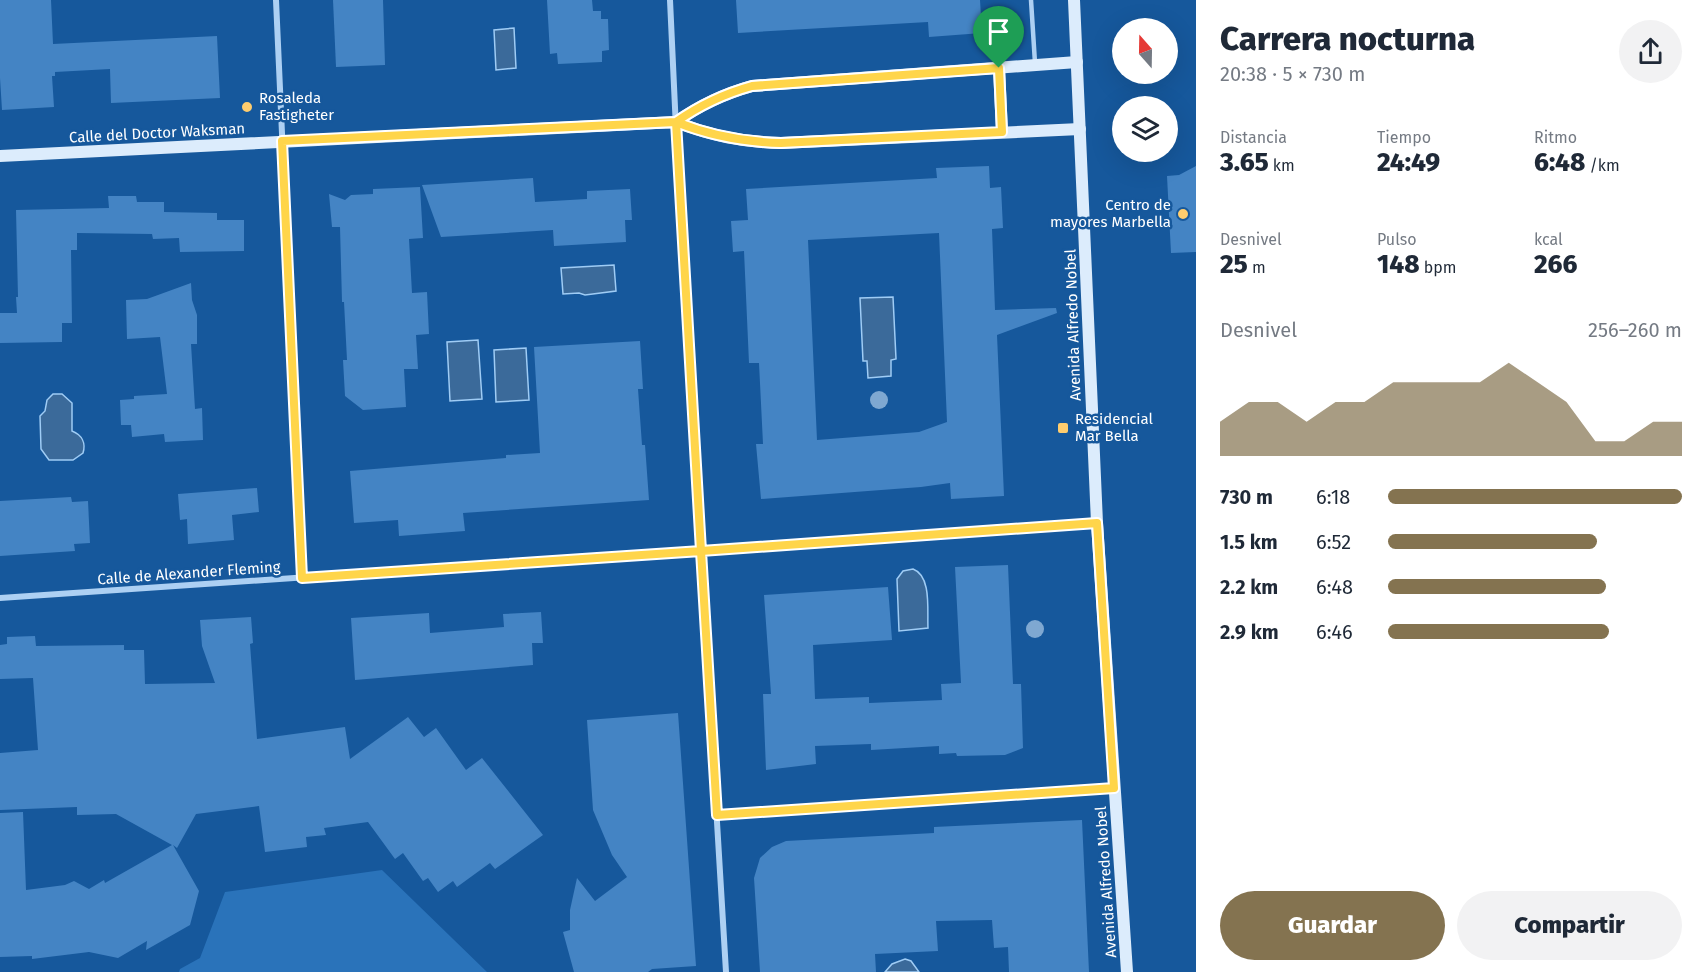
<!DOCTYPE html>
<html lang="es">
<meta charset="utf-8">
<style>
:root{--surface:#fff;--page:#f2f2f3;--text:#1f2937;--muted:#747a83;--accent:#847350}
body{margin:0;font-family:"Fira Sans",sans-serif;background:var(--page);color:var(--text);height:100vh;display:flex;flex-direction:column;font-size:22px;white-space:nowrap}
*{box-sizing:border-box;margin:0}
p{font-size:20px;color:var(--muted)}
.icon{flex:none;width:33px;height:33px;fill:none;stroke:currentColor;stroke-width:2;stroke-linecap:round;stroke-linejoin:round}
.map{position:relative;flex:1;overflow:hidden}
.sheet{display:flex;flex-direction:column;background:var(--surface);width:510px}
.sheet>*{flex:none}
.needle{width:39px;rotate:340deg}
.buttons{position:absolute;left:1112px;top:18px;display:grid;gap:12px}
.buttons a{display:grid;place-items:center;width:66px;height:66px;border-radius:50%;background:var(--surface);box-shadow:0 6px 24px #0002;font-size:30px}
.pin{position:absolute;display:grid;place-items:center;width:51px;height:51px;color:#fff;margin:-62px -26px;border-radius:50% 50% 50% 0;rotate:-45deg;box-shadow:0 0 6px #0007}
.pin .icon{rotate:45deg}
.round{display:grid;place-items:center;flex:none;width:63px;height:63px;border-radius:32px;background:var(--page)}
.headline{display:flex;align-items:center;justify-content:space-between;height:102px;padding:0 24px}
h1{font-size:33px;font-weight:800;line-height:45px}
.figures{display:grid;grid-template-columns:repeat(3,1fr);gap:9px;height:102px;padding:6px 24px}
.figures div{display:grid;align-content:center}
.figures b{font-size:26px;font-weight:800}
.figures small{font-size:16px;font-weight:400}
.figures p{font-size:16px}
.chart{height:168px;padding:12px 24px}
.chart p{display:flex;justify-content:space-between}
.chart svg{width:100%;height:108px;margin-top:6px;fill:var(--accent);opacity:.7}
.primary-button{display:flex;gap:12px;margin-top:auto;padding:12px 24px}
.primary-button a{flex:1;height:69px;border-radius:36px;background:var(--accent);color:#fff;font-size:24px;font-weight:800;line-height:69px;text-align:center}
.primary-button a+a{background:var(--page);color:var(--text)}
ul{padding:0 24px;list-style:none;font-size:20px}
li{display:grid;grid-template-columns:96px 72px 1fr;align-items:center;height:45px}
li i{height:15px;border-radius:8px;background:var(--accent)}
main{display:flex;flex:1;min-height:0}
.map>svg:first-child{display:block}
.green{fill:#2a73ba}
.water{fill:#3b6a9a;stroke:#9fccf5;stroke-width:1.5}
.building{fill:#4484c4;fill-rule:evenodd}
.lines{fill:none;stroke-linecap:round;stroke-linejoin:round}
.service{stroke:#add0f3;stroke-width:4.5}
.minor{stroke:#add0f3;stroke-width:6}
.secondary{stroke:#dcecfc;stroke-width:12}
.tree{fill:#7fa8d1}
.route-casing{stroke:#fff;stroke-width:12}
.route{stroke:#ffd54a;stroke-width:8}
.poi-dot{fill:#ffcd6e;stroke:#16589c;stroke-width:2}
.labels{text-anchor:middle;dominant-baseline:central;stroke-width:5;stroke-linejoin:round;paint-order:stroke}
.poi-label{font-size:15px;fill:#fff;stroke:#16589c;text-anchor:start}
.street-label{font-size:15px;fill:#fff;stroke:#16589c}
</style>
<main>
<div class="map">
<svg width="1196" height="972" viewBox="0 0 1196 972">
<rect width="100%" height="100%" fill="#16589c"/>
<path class="green" d="M382,870L487,972H179L180,969L200,958L225,892Z"/>
<g class="water">
<path d="M514,28L516,68L496,70L494,30Z"/>
<path d="M614,265L616,291L585,295L579,293L563,294L561,268Z"/>
<path d="M893,297L896,359L891,360V376L868,378L867,361H863L860,298Z"/>
<path d="M478,340L482,399L450,401L447,342Z"/>
<path d="M526,348L529,400L496,402L494,350Z"/>
<path d="M53,394H62L72,403V431C82,435 86,443 83,453L73,460H49L41,449L40,416L45,411L47,400Z"/>
<path d="M913,569C932,576 927,611 928,628L899,631L897,579L903,571Z"/>
<path d="M905,959L911,961L919,972H885L892,964Z"/>
</g>
<g class="building">
<path d="M0,0H51L53,44L217,36L220,98L111,103L110,69L55,72V76H52L54,107L2,110L0,78Z"/>
<path d="M333,0H383L385,65L336,67Z"/>
<path d="M547,0H592L593,11H601V19H608L609,50L602,51V62L558,64L557,53L550,54Z"/>
<path d="M736,0H980L982,33L929,37L928,22L738,33Z"/>
<path d="M989,166L990,188L1001,187L1003,228L992,229L995,310L1056,308L1057,313L997,335L1004,496L951,499L950,483L921,487L761,499L756,444H763L759,363H749L744,251L733,252L731,221L748,220L746,189L937,178L936,168ZM939,233L947,422L919,432L817,440L808,240Z"/>
<path d="M1196,166V252L1171,253L1167,176L1179,175Z"/>
<path d="M533,178L535,202L587,199V191L630,189L632,220H625L626,242L554,246L553,230L441,237L422,185Z"/>
<path d="M420,187L423,238L409,239L412,293L427,292L429,334L416,335L418,369H404L406,407L363,410L345,396L343,360H347L344,302H342L340,227H332L329,194L345,200L351,195L373,194V189Z"/>
<path d="M108,196H136L137,202H164V212L217,213V220H244V251L180,252L179,238L153,239L152,234L77,233V250H71L72,323H62V342L0,343V313H17L16,297H18L16,210L109,208Z"/>
<path d="M191,283L192,300L197,315V344H191L195,409L202,408L203,440L165,442L164,434L132,437L131,425H121L120,400L134,399V396L167,394L160,337L127,339L126,300L147,299Z"/>
<path d="M640,341L643,389H638L642,445H645L649,500L463,513L465,531L399,536L398,520L354,523L350,471L506,458V455L540,453L534,347Z"/>
<path d="M257,488L259,512L232,515L234,540L188,544L187,519L180,520L178,494Z"/>
<path d="M71,497L72,502L88,501L90,543L74,544L75,551L0,556V501Z"/>
<path d="M1008,565L1013,684H1021L1023,748L1005,755L957,756L956,753L939,754V746L871,750V744L815,746L816,764L766,770L763,694H771L764,595L888,587L892,640L813,645L815,699L869,697V703L942,700L941,684L961,683L955,567Z"/>
<path d="M541,612L543,643H532L533,665L355,680L351,618L429,613L430,633L504,627L503,614Z"/>
<path d="M251,617L253,643L250,644L257,739L345,727L350,759L408,717L424,737L436,728L466,770L482,758L543,835L495,869L490,863L457,887L453,881L438,892L428,878L423,881L403,853L395,859L368,822L324,828L326,835L306,837L307,847L265,852L259,806L196,814L177,848L173,845L199,891L190,925L146,950L147,941L118,958L89,952L32,959V956L0,957V813L23,812L26,890L65,885L74,881L89,889L104,880L105,883L172,845L116,814L77,815V807L0,810V753L38,750L33,678L0,679V645L7,644V637L35,636L36,646L124,645V650H144L145,684L215,683L202,646L200,620Z"/>
<path d="M678,713L696,966L652,969L648,972H574L563,932L570,930V910L577,878L595,901L627,877L612,855L593,810L587,720Z"/>
<path d="M1082,820L1089,972H1009L1008,947L994,948L992,920L936,921L938,951L875,954L876,972H760L754,878L760,858L772,847L786,841L934,833V827Z"/>
</g>
<g class="lines">
<path class="service" d="M1031,0L1035,63"/>
<g class="minor">
<path d="M276,0L302,578"/>
<path d="M670,0L678,172L726,972"/>
<path d="M0,598L1097,523"/>
<path d="M717,815L1114,788"/>
</g>
<g class="secondary">
<path d="M1074,0L1097,523L1127,972"/>
<path d="M999,68L1002,132"/>
<path d="M676,122C700,105 723,94 752,86L1077,62"/>
<path d="M0,156L676,122C712,136 742,142 781,143L1080,129"/>
</g>
</g>
<g class="tree">
<circle cx="879" cy="400" r="9"/>
<circle cx="1035" cy="629" r="9"/>
</g>
<g class="lines">
<g class="route-casing">
<path id="route" d="M999,68L752,86C723,94 700,105 676,122L701,551L1097,523L1114,788L717,815L701,551L302,578L282,141L676,122C711,136 743,142 781,143L1002,132L999,68"/>
</g>
<use href="#route" class="route"/>
</g>
<g class="poi-dot">
<circle cx="247" cy="107" r="6"/>
<circle cx="1183" cy="214" r="6"/>
<rect x="1057" y="422" width="12" height="12" rx="3"/>
</g>
<g class="labels">
<g class="poi-label">
<text x="259" y="98">Rosaleda<tspan x="259" dy="17">Fastigheter</tspan></text>
<text x="1171" y="205" text-anchor="end">Centro de<tspan x="1171" dy="17">mayores Marbella</tspan></text>
<text x="1075" y="419">Residencial<tspan x="1075" dy="17">Mar Bella</tspan></text>
</g>
<g class="street-label">
<text transform="translate(157 133) rotate(-3)">Calle del Doctor Waksman</text>
<text transform="translate(1073 325) rotate(-92)">Avenida Alfredo Nobel</text>
<text transform="translate(189 573) rotate(-4)">Calle de Alexander Fleming</text>
<text transform="translate(1106 882) rotate(-94)">Avenida Alfredo Nobel</text>
</g>
</g>
</svg>
<div class="buttons">
<a><svg class="needle" viewBox="-14 -14 28 28"><path d="M0-13l5 13h-10z" fill="#e53935"/><path d="M0 13l5-13h-10z" fill="#747a83"/></svg></a>
<a><svg class="icon" aria-label="layers" viewBox="0 0 24 24"><path d="M12 4l9 5-9 5-9-5zM3 14l9 5 9-5"/></svg></a>
</div>
<div class="pin" style="left:999px;top:68px;background:#1e9e55"><svg class="icon" aria-label="arrive" viewBox="0 0 24 24"><path d="M6 21V4h12l-3 4 3 4H6"/></svg></div>
</div>
<section class="sheet">
<div class="headline"><div><h1>Carrera nocturna</h1><p>20:38 · 5 × 730 m</p></div><a class="round"><svg class="icon" aria-label="share" viewBox="0 0 24 24"><path d="M12 15V3M7 8l5-5 5 5M5 13v7h14v-7"/></svg></a></div>
<div class="figures">
<div><p>Distancia</p><b>3.65<small> km</small></b></div>
<div><p>Tiempo</p><b>24:49</b></div>
<div><p>Ritmo</p><b>6:48<small> /km</small></b></div>
</div>
<div class="figures">
<div><p>Desnivel</p><b>25<small> m</small></b></div>
<div><p>Pulso</p><b>148<small> bpm</small></b></div>
<div><p>kcal</p><b>266</b></div>
</div>
<div class="chart"><p><span>Desnivel</span>256–260 m</p>
<svg viewBox="0 0 160 44" preserveAspectRatio="none"><path d="M0 44V30L10 22L20 22L30 30L40 22L50 22L60 14L70 14L80 14L90 14L100 6L110 14L120 22L130 38L140 38L150 30L160 30V44z"/></svg>
</div>
<ul>
<li><b>730 m</b>6:18<i style="width:100%"></i></li>
<li><b>1.5 km</b>6:52<i style="width:71%"></i></li>
<li><b>2.2 km</b>6:48<i style="width:74%"></i></li>
<li><b>2.9 km</b>6:46<i style="width:75%"></i></li>
</ul>
<div class="primary-button"><a>Guardar</a><a>Compartir</a></div>
</section>
</main>
